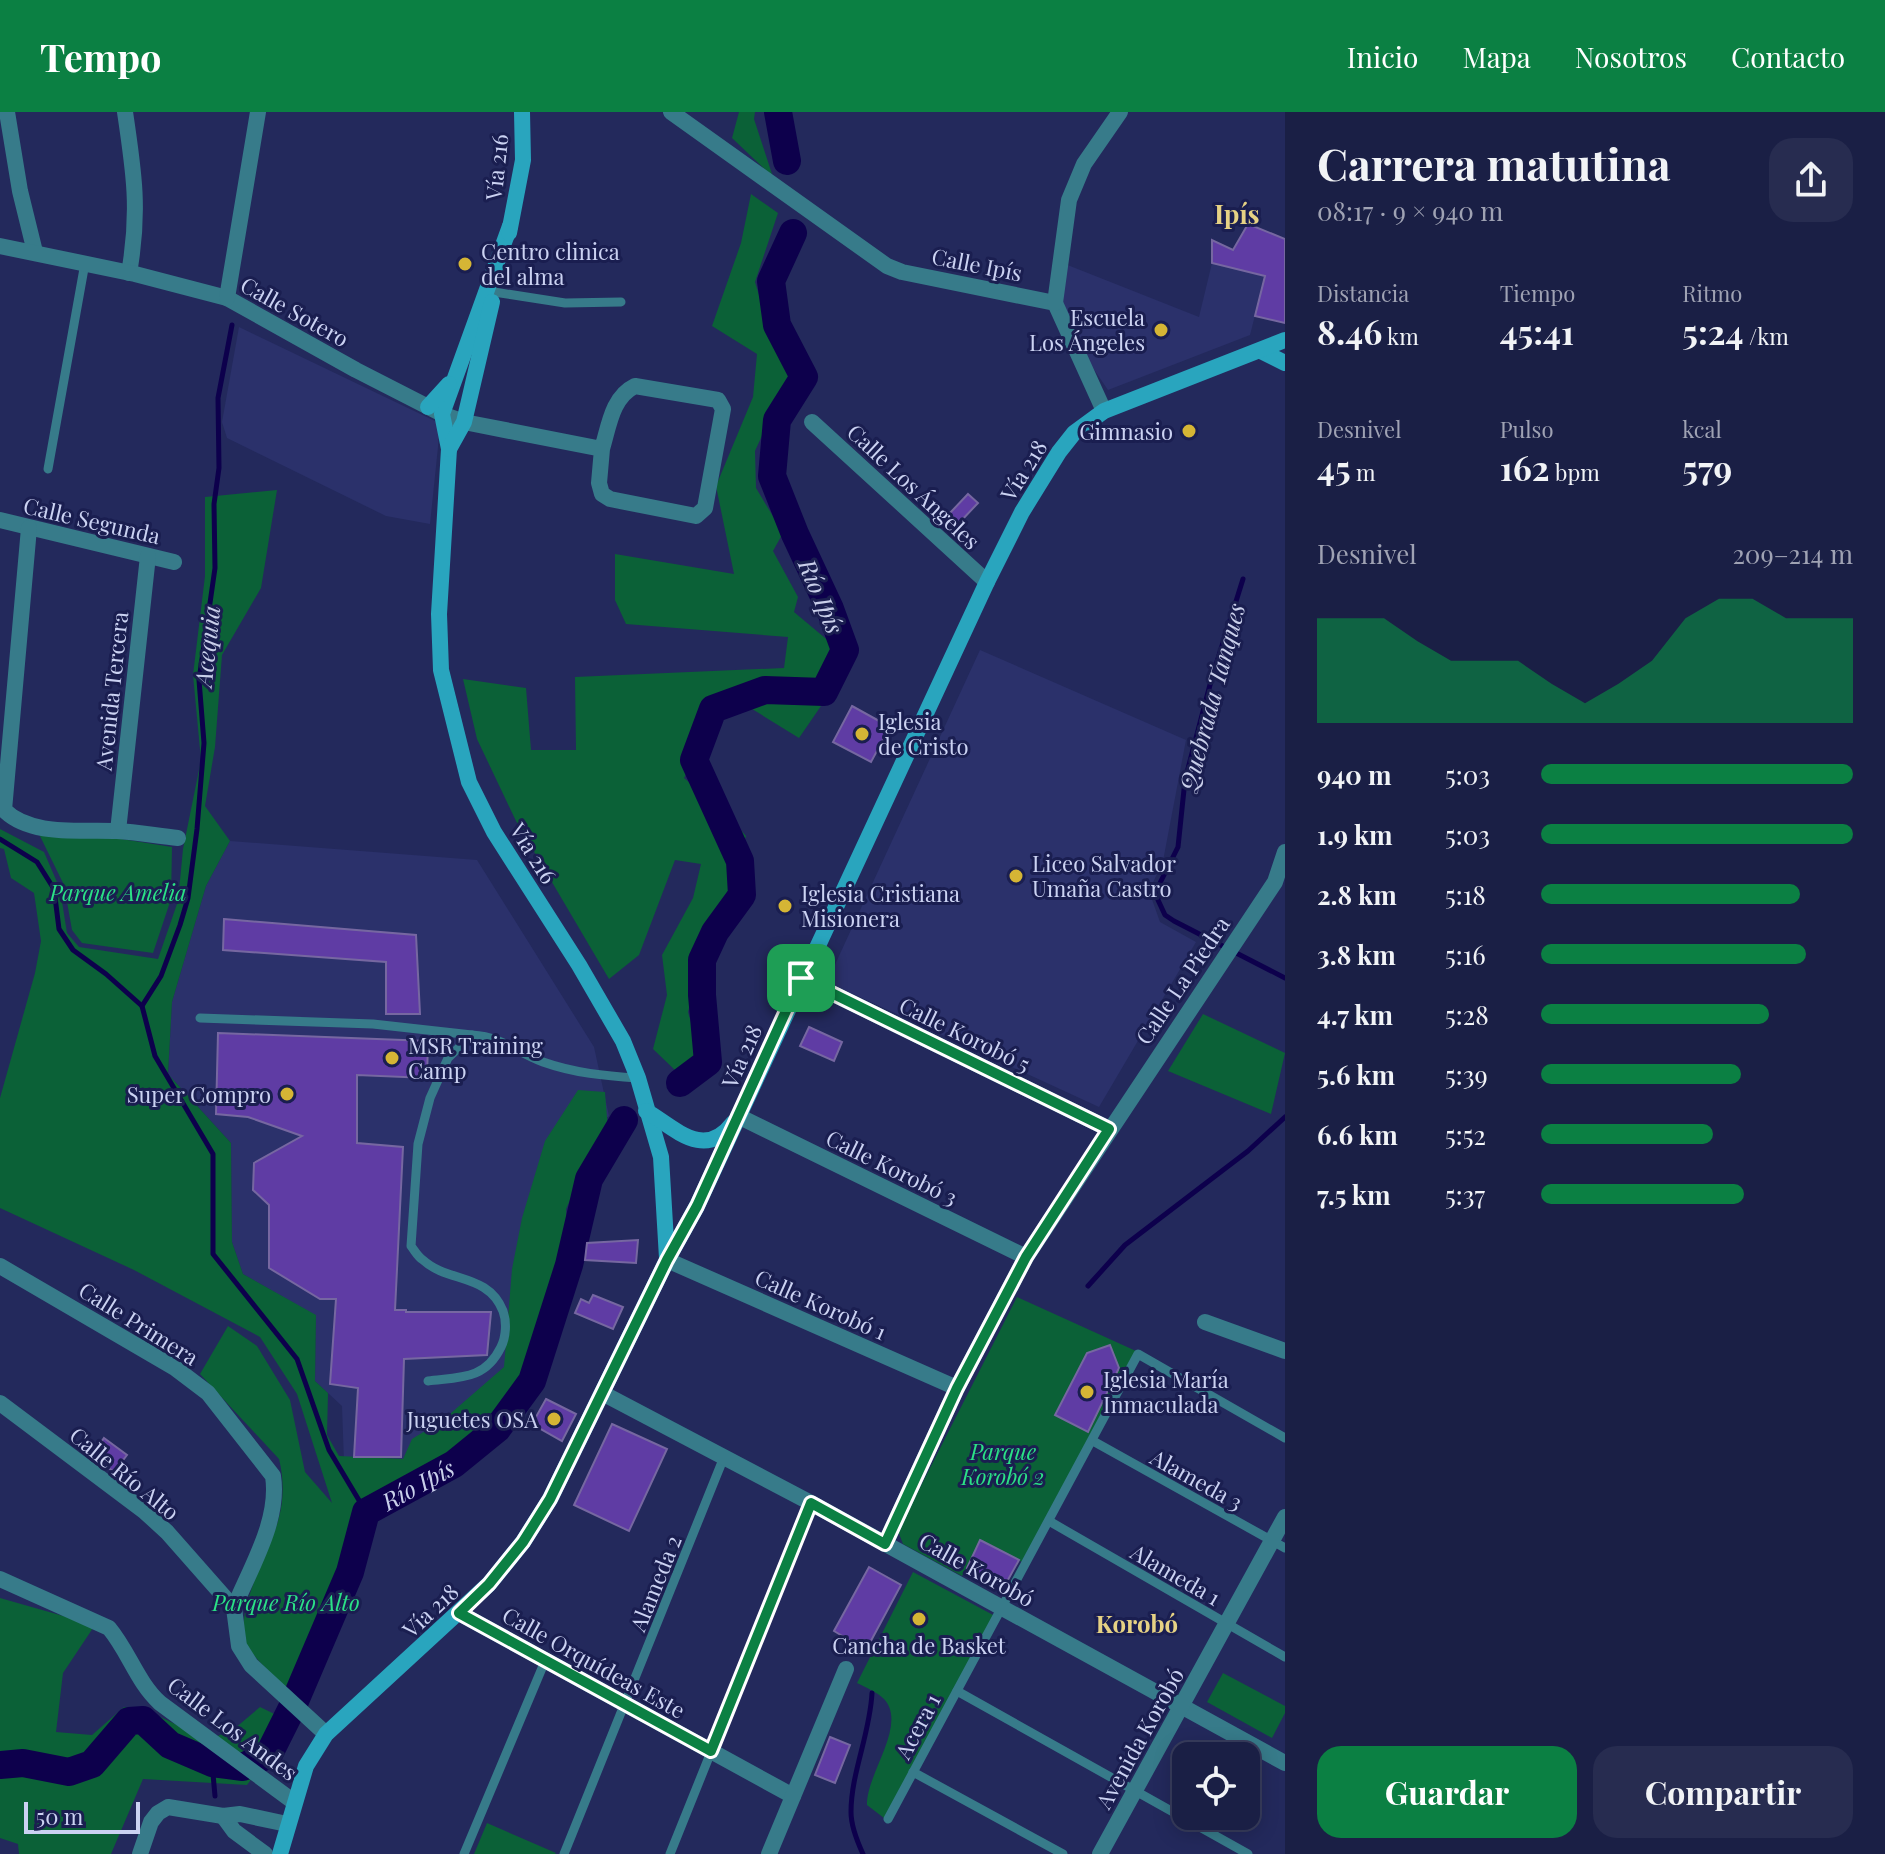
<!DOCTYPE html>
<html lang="es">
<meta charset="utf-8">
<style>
:root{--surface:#1a1f45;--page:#272c50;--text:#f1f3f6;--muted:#9fa2b3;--line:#383d5e;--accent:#0b8043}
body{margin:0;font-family:"Playfair Display",serif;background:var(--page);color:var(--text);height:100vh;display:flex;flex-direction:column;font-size:30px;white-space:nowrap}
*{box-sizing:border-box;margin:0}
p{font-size:26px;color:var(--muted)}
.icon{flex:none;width:44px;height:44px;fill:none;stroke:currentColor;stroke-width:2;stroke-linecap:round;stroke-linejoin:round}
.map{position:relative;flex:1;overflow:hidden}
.panel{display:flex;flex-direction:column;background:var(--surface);width:600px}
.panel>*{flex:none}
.tools{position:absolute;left:1172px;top:1630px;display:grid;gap:16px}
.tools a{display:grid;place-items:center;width:88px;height:88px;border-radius:16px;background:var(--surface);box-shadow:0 4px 20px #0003,0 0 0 2px var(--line);font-size:40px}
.scale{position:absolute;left:24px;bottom:20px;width:116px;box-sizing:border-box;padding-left:8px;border:4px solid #cbd2f2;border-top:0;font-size:22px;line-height:28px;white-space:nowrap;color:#cbd2f2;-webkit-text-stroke:6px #1a1e50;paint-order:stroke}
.pin{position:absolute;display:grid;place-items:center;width:68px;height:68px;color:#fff;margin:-34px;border-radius:16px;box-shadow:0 4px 12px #0006}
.round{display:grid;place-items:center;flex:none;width:84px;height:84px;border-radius:24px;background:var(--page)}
.headline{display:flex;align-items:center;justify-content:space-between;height:136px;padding:0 32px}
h1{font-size:44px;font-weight:700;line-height:60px}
.stats{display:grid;grid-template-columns:repeat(3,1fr);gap:12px;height:136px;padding:8px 32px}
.stats div{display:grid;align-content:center}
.stats b{font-size:34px;font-weight:700}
.stats small{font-size:22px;font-weight:400}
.stats p{font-size:22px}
.chart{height:224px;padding:16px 32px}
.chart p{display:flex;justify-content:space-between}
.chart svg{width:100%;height:144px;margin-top:8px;fill:var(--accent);opacity:.7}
.action{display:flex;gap:16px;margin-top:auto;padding:16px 32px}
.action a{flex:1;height:92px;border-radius:24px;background:var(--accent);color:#fff;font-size:32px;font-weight:700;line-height:92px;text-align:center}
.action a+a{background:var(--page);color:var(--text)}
ul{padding:0 32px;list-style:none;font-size:26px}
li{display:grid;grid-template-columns:128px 96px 1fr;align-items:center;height:60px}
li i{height:20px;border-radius:10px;background:var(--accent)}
header{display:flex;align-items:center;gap:48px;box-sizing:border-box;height:112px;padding:0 40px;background:var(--accent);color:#fff}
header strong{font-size:38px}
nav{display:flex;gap:44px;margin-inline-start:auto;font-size:28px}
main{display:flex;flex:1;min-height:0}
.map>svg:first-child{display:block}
.built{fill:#2b316b}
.green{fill:#0b6137;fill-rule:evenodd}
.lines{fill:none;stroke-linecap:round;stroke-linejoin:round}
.stream{stroke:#0d004c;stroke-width:5}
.river{stroke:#0d004c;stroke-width:28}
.building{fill:#5f3ca4;stroke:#7667a1;stroke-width:2}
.lane{stroke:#377b8a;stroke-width:9}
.street{stroke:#377b8a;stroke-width:16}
.secondary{stroke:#29a5be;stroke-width:16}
.route-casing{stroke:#fff;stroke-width:16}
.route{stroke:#0b8043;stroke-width:10}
.poi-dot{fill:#d5b535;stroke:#1a1e50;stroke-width:3}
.labels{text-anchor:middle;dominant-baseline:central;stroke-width:6;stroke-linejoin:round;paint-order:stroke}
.street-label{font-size:22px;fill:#cbd2f2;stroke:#1a1e50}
.poi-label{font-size:22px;fill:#cbd2f2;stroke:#1a1e50;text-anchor:start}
.park-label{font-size:22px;font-style:italic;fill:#2be186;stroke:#1a1e50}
.water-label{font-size:24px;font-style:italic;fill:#c9cfea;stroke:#1a1e50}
.neighbourhood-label{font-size:24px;font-weight:bold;fill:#e6d284;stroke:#1a1e50}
.quarter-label{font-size:26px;font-weight:bold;fill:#e6d284;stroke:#1a1e50}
</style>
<header>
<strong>Tempo</strong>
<nav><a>Inicio</a><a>Mapa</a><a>Nosotros</a><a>Contacto</a></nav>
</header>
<main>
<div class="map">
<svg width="1285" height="1742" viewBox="0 0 1285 1742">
<rect width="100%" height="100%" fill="#23295c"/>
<g class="built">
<path d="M1212,151L1265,164L1250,223L1108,278L1078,234L1063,193L1065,152L1199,205Z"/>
<path d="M239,215L435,309L439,315L438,335L430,412L386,404L227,326L222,310Z"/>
<path d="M980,538L1186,628L1163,749L1149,779L1160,810L1196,830L1099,995L827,870Z"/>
<path d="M230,729L477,748L594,935L609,1004L564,1039L550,1105L492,1298L385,1358L344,1350L342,1294L315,1269L316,1204L243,1162L232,1130L231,1031L168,962L172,890L206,774Z"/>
</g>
<g class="green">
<path d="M739,0H755L754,7L773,65L732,26Z"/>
<path d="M751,82L778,101L755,170L768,213L801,230L790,262L755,339L756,376L783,421L773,439L798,485L794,500L831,531L832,571L821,594L799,626L744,592L712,615L684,666L725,700L746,724L715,820L702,848L688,900L701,944L677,960L653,937L667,883L662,843L693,786L701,752L675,748L639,843L609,867L516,709L477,627L463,567L526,576L531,638H576L575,565L784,556L788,525L626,512L615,488V442L734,462L716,374L753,285L757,242L712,214L741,131Z"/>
<path d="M277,378L261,476L222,543L215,635L205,694L230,729L206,774L172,890L168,962L231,1031L232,1130L243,1162L316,1203L315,1269L328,1281L327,1323L339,1344L403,1347L412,1327L443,1308L504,1255L512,1157L522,1106L545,1029L578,978L605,980L608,1018L588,1048L566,1097L569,1153L532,1269L497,1317L454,1352L407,1372L370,1410L361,1450L317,1544L305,1588L292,1575L290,1580C280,1570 252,1544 247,1534C232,1502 269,1440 278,1409C284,1389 284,1367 279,1347L200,1262L228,1214L257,1234L290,1288L305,1360L332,1391L297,1282L260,1225L134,1158L0,1096V986L35,861L41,829L34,781L11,766L4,737L0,736V717L44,740L60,777L67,821L79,835L158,847L178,789L183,737L201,648L193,563L205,464V385Z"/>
<path d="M39,722L115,726L172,735L171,787L153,841L82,831L72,818L64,773Z"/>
<path d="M1203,902L1285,941L1271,1002L1168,959Z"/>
<path d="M1017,1185L1136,1239L1022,1450L980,1429L962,1464L903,1432L898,1419ZM1110,1233L1055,1303L1087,1241Z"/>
<path d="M913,1460L995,1504L884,1706L867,1693C866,1662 908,1613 884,1587C877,1580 865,1575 857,1571Z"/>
<path d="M0,1486L95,1513L63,1561L56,1620L92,1623L124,1595L142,1596L208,1628L234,1617L260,1595L293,1611L247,1673L143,1667L111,1742H19L18,1732L0,1726Z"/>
<path d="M1223,1561L1285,1594V1601L1272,1626L1207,1590Z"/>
<path d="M487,1711L556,1741L555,1742H474Z"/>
</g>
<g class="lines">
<g class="stream">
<path d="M1243,467L1211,569L1185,668L1178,735L1159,773L1158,788L1165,803L1174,809L1285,866"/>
<path d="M0,727L37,750L54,777L59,817L73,838L106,862L142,894L155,944L213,1042V1142L297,1247L329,1338L366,1400"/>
<path d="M142,894L161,864L180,813L188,786L197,717L204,631L199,568L215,456L214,392L219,356L218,286L232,213"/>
<path d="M1088,1174L1125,1133L1248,1039L1285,1005"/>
<path d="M212,1651L215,1684"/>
<path d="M863,1742C857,1729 851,1714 851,1700C851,1661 870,1622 872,1581"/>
</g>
<g class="river">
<path d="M778,0L787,49"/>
<path d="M680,971L708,950L702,883V848L715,820L742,783L740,749L694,648L713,597L765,578L824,580L845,538L830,497L795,422L772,364L777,308L804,265L777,213L771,169L793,121"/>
<path id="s1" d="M0,1653L23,1651L69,1660L92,1652L129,1609L143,1608L170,1633L212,1651L243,1655L269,1642L292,1596L350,1460L366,1400L454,1352L497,1317L532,1269L569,1153L589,1067L624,1008"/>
</g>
</g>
<g class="building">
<path d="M1248,112L1285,127V211L1255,204L1265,164L1212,151V128L1233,138Z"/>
<path d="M968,382L978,391L959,411L949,402Z"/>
<path d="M852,594L890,615L871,650L833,630Z"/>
<path d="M224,807L416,823L420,902H386V850L223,838Z"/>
<path d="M809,915L842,930L834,949L800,934Z"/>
<path d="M218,921L428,929L427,966L357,963V1031L403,1035L395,1198H406V1200H491L487,1243L404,1247L401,1345H354L358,1276L330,1272L336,1187H320L269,1156V1093L253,1078L254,1051L302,1024L248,1005L216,1002Z"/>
<path d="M638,1128L636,1151L585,1148L587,1131Z"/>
<path d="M593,1183L623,1195L613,1217L575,1201L581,1187L589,1191Z"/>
<path d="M1110,1233L1119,1256L1088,1320L1055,1303L1087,1241Z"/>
<path d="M546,1287L576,1302L562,1329L532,1312Z"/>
<path d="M612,1312L667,1337L629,1419L574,1393Z"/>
<path d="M104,1326L127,1343L114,1360L92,1343Z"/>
<path d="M980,1428L1019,1448L1004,1475L967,1456Z"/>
<path d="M869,1455L901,1473L866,1538L834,1519Z"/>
<path d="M830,1625L850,1633L835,1671L815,1663Z"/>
</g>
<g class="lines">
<g class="lane">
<path d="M494,180L565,191L621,190"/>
<path d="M48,357L85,151"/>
<path d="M200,906L373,912L472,923"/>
<path d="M428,1269C460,1265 485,1268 501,1235C506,1225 507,1210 503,1199C488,1161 448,1171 423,1148C418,1145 415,1139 411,1134L418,1032L430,986L448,946L472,923C503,925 516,940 543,950C574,961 605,964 638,966"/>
<path d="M1093,1329L1285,1436"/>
<path d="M1049,1409L1285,1545"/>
<path d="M957,1579L1248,1742"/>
<path d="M913,1660L1063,1742"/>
<path d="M888,1707L1138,1242L1285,1326"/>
<path d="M464,1742L545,1549"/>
<path d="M564,1742L724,1345"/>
<path d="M670,1742L811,1391"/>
</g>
<g class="street">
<path d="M7,0L20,79L35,140"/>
<path d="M125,0C134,60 140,100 129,161"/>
<path d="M671,0L887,154L902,160L1055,191L1104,299"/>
<path d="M0,134L135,162L227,186L356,258L442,302L464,310L602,337C609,314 612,285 635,274L718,288L723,297L705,396L696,404L610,387L602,382L599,371L602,337"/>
<path d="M227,186L258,0"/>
<path d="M1055,191L1069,88L1084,52L1120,0"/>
<path d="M812,310L987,470"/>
<path d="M0,408L174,450"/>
<path d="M29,416L4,698C31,725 81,717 117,719C137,720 158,724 178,726"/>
<path d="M118,719L148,444"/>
<path d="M801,866L1109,1017"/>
<path d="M738,1004L1026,1145"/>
<path d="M667,1148L957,1276"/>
<path d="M0,1154L175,1256L208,1281L273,1364C280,1409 250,1456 234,1496"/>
<path d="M1205,1210L1285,1239"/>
<path d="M604,1282L811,1391L1285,1651"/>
<path d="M0,1291L144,1399L167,1420L234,1496L239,1534L251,1553L326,1622"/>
<path d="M885,1432L957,1276L1026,1145L1275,770L1285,740"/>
<path d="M0,1467L109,1516C129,1540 137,1570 160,1591L294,1690"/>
<path d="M459,1501L793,1684"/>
<path d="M223,1704L234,1719L265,1742"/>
<path d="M140,1742L151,1710L158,1701L168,1695L223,1704L240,1702L287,1712"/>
<path d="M769,1742L846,1557"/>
<path d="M1100,1742L1285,1405"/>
</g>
<g class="secondary">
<path d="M510,114L442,302L449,337L439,502L441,558L469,670L494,720L579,853L623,929L638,966L661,1045L667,1146"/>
<path d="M509,121L523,48L522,0"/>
<path d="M1261,239L1285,251"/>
<path d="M428,295L449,272"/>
<path d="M449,337L464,310L492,190"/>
<path d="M646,999C675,1016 704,1049 733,1011"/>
<path d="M280,1742L306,1654L326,1622L489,1472L523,1430L550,1387L667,1148L697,1094L987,470L1022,400L1059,340L1074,321L1104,299L1285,228"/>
</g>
</g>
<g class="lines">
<g class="route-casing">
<path id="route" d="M801,866L1109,1017L1026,1145L957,1276L885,1432L811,1391L711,1639L459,1501L489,1472L523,1430L550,1387L667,1148L697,1094Z"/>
</g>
<use href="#route" class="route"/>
</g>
<g class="poi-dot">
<circle cx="465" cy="152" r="8"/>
<circle cx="1161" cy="218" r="8"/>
<circle cx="1189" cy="319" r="8"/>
<circle cx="862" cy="622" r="8"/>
<circle cx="1016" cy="764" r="8"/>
<circle cx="785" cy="794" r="8"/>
<circle cx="392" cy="946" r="8"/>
<circle cx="287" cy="982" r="8"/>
<circle cx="1087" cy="1280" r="8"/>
<circle cx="554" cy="1307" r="8"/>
<circle cx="919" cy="1507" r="8"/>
</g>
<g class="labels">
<g class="street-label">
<text transform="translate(496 55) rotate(-84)">Vía 216</text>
<text transform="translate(977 152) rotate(11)">Calle Ipís</text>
<text transform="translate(295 199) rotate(29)">Calle Sotero</text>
<text transform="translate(1023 358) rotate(-58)">Vía 218</text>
<text transform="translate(914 374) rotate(43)">Calle Los Ángeles</text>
<text transform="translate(92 408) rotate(13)">Calle Segunda</text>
<text transform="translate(111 579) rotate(-84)">Avenida Tercera</text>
<text transform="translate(534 741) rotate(58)">Vía 216</text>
<text transform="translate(1182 868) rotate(-56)">Calle La Piedra</text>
<text transform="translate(965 922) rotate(26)">Calle Korobó 5</text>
<text transform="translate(741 944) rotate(-66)">Vía 218</text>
<text transform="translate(892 1055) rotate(26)">Calle Korobó 3</text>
<text transform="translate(821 1192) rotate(24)">Calle Korobó 1</text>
<text transform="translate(139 1211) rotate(32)">Calle Primera</text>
<text transform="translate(125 1361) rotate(39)">Calle Río Alto</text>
<text transform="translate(1197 1367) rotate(29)">Alameda 3</text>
<text transform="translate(977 1457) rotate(29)">Calle Korobó</text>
<text transform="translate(1176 1462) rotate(30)">Alameda 1</text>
<text transform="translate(655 1471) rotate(-68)">Alameda 2</text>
<text transform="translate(430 1498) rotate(-43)">Vía 218</text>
<text transform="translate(594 1550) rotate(29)">Calle Orquídeas Este</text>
<text transform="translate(917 1614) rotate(-62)">Acera 1</text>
<text transform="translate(233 1616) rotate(37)">Calle Los Andes</text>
<text transform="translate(1139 1626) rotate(-61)">Avenida Korobó</text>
</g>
<g class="poi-label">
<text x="481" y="139">Centro clinica<tspan x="481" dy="25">del alma</tspan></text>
<text x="1145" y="205" text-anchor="end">Escuela<tspan x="1145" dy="25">Los Ángeles</tspan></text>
<text x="1173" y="319" text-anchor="end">Gimnasio</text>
<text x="878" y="609">Iglesia<tspan x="878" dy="25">de Cristo</tspan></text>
<text x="1032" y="751">Liceo Salvador<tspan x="1032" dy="25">Umaña Castro</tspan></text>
<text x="801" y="781">Iglesia Cristiana<tspan x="801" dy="25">Misionera</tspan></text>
<text x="408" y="933">MSR Training<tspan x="408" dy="25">Camp</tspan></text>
<text x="271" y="982" text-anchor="end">Super Compro</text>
<text x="1103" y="1267">Iglesia María<tspan x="1103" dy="25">Inmaculada</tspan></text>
<text x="538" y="1307" text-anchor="end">Juguetes OSA</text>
<text x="919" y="1533" text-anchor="middle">Cancha de Basket</text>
</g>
<g class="park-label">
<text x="118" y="780">Parque Amelia</text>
<text x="1003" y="1339">Parque<tspan x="1003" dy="25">Korobó 2</tspan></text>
<text x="286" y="1490">Parque Río Alto</text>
</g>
<g class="water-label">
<text transform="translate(822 484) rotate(67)">Río Ipís</text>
<text transform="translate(206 534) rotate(-84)">Acequia</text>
<text transform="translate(1211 585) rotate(-75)">Quebrada Tanques</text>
<text stroke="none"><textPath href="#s1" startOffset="628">Río Ipís</textPath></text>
</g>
<g class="neighbourhood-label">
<text x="1137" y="1511">Korobó</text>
</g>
<g class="quarter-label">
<text x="1237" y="101">Ipís</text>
</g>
</g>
</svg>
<div class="tools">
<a><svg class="icon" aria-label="locate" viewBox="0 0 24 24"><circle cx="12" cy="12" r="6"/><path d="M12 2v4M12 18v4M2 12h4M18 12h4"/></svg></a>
</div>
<div class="scale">50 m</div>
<div class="pin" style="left:801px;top:866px;background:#1e9e55"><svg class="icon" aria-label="arrive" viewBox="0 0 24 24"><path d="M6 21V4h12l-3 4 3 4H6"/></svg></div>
</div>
<section class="panel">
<div class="headline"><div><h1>Carrera matutina</h1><p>08:17 · 9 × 940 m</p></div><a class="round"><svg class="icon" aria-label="share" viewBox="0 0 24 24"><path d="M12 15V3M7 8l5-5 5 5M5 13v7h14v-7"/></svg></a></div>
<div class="stats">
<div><p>Distancia</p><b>8.46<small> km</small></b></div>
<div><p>Tiempo</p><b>45:41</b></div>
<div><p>Ritmo</p><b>5:24<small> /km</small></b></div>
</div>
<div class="stats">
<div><p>Desnivel</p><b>45<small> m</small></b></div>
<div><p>Pulso</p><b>162<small> bpm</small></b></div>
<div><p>kcal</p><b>579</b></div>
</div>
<div class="chart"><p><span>Desnivel</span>209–214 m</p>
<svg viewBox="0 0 160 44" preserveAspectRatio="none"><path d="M0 44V12L10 12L20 12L30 19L40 25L50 25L60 25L70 32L80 38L90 32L100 25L110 12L120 6L130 6L140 12L150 12L160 12V44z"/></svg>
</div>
<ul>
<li><b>940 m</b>5:03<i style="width:100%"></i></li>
<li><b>1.9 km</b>5:03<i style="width:100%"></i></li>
<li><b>2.8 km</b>5:18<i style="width:83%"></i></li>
<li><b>3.8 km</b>5:16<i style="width:85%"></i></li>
<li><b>4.7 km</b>5:28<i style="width:73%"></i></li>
<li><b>5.6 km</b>5:39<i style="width:64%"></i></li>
<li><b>6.6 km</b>5:52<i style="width:55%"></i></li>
<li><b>7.5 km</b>5:37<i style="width:65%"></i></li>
</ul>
<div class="action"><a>Guardar</a><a>Compartir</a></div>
</section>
</main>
